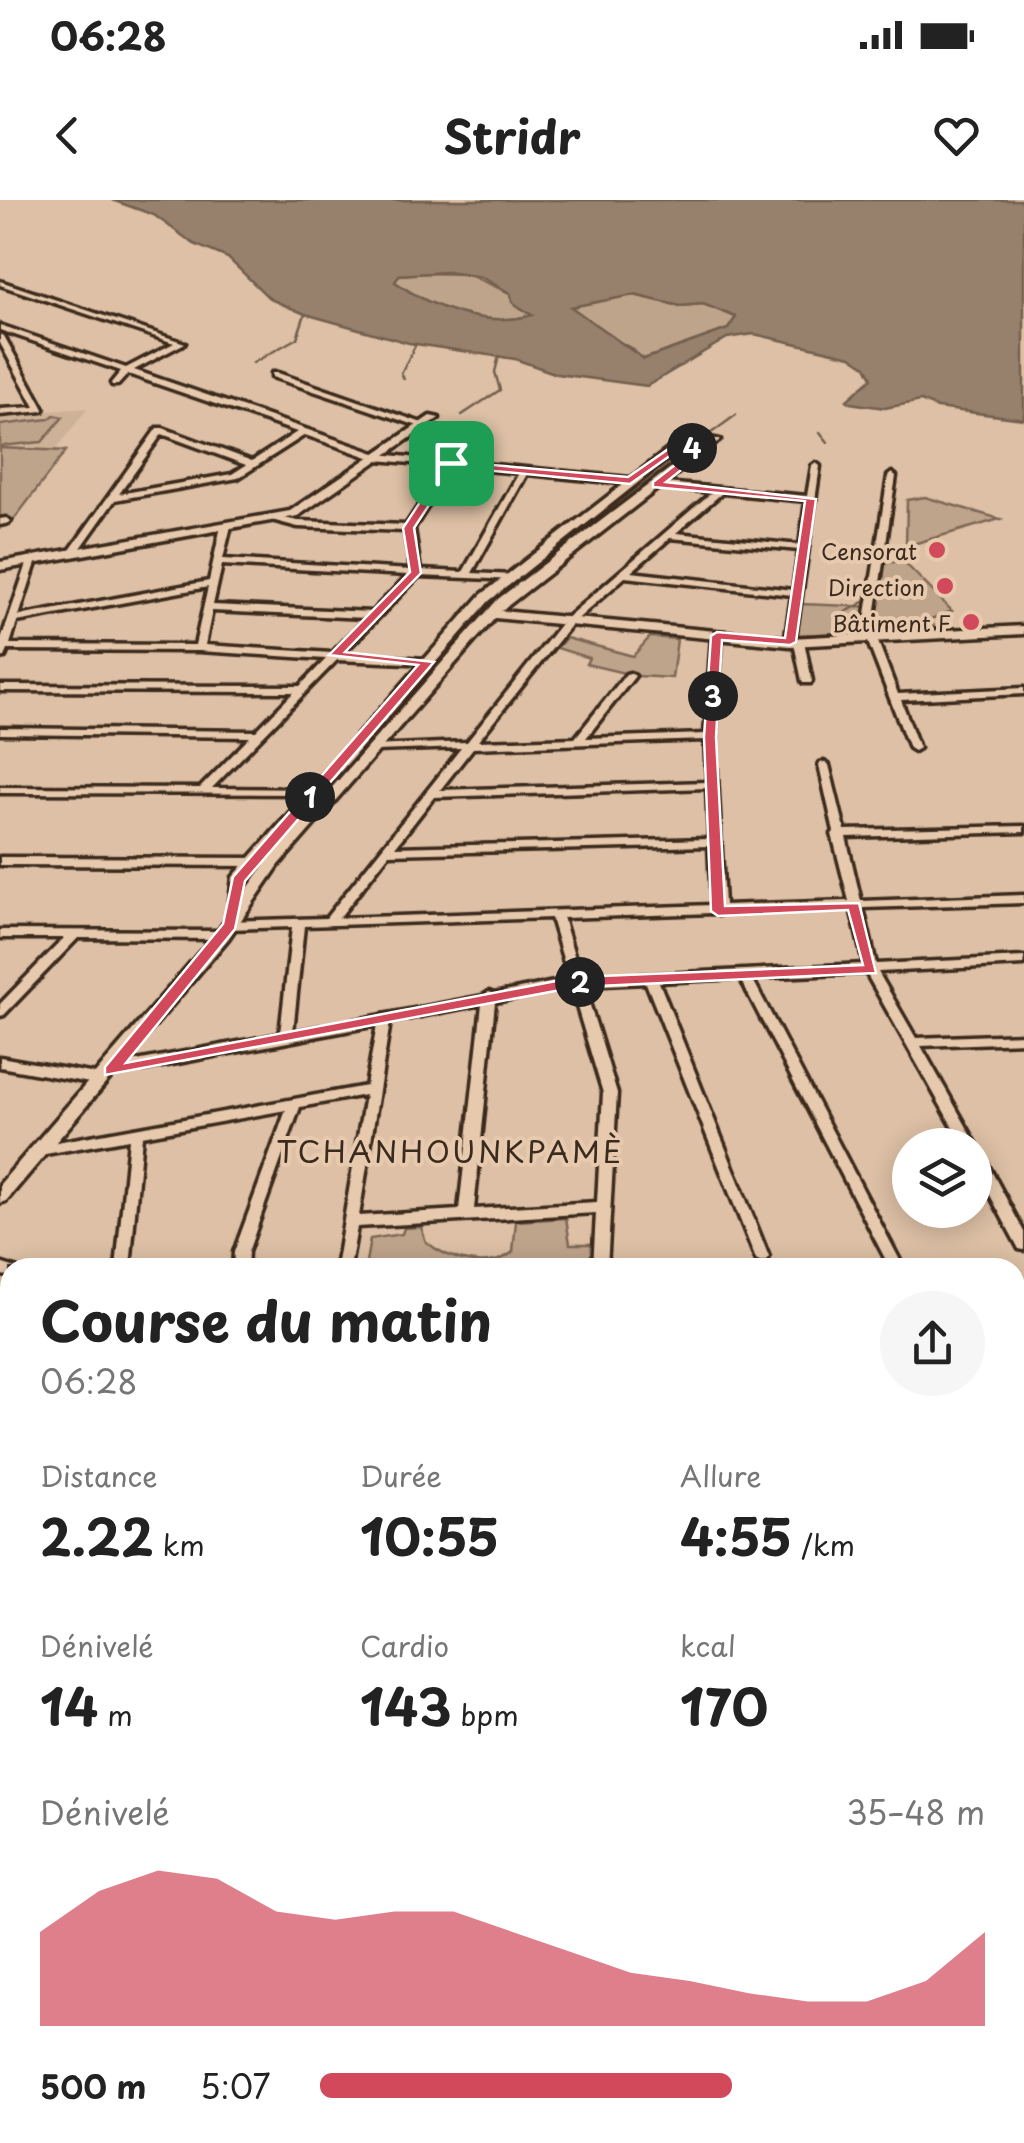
<!DOCTYPE html>
<html lang="fr">
<meta charset="utf-8">
<style>
:root{--surface:#fff;--page:#f6f6f6;--text:#222;--muted:#767676;--accent:#d1495b}
body{margin:0;font-family:"Playpen Sans",sans-serif;background:var(--page);color:var(--text);height:100vh;display:flex;flex-direction:column;font-size:38px;white-space:nowrap}
*{box-sizing:border-box;margin:0}
p{font-size:32px;color:var(--muted)}
.icon{flex:none;width:55px;height:55px;fill:none;stroke:currentColor;stroke-width:2;stroke-linecap:round;stroke-linejoin:round}
.map{position:relative;flex:1;overflow:hidden}
.sheet{position:absolute;left:0px;top:1058px;width:1025px;height:888px;display:flex;flex-direction:column;background:var(--surface);border-radius:30px 30px 0 0;box-shadow:0 5px 25px #0003}
.sheet>*{flex:none}
.controls{position:absolute;left:892px;top:928px;display:grid;gap:20px}
.controls a{display:grid;place-items:center;width:100px;height:100px;border-radius:50%;background:var(--surface);box-shadow:0 5px 25px #0003;font-size:50px}
.pin{position:absolute;display:grid;place-items:center;width:85px;height:85px;color:#fff;margin:-42px;border-radius:20px;box-shadow:0 5px 15px #0006}
.km{position:absolute;width:50px;height:50px;margin:-25px;border-radius:50%;background:#222;color:#fff;font-size:28px;line-height:50px;text-align:center}
.round{display:grid;place-items:center;flex:none;width:105px;height:105px;border-radius:52px;background:var(--page)}
.overview{display:flex;align-items:center;justify-content:space-between;height:170px;padding:0 40px}
h1{font-size:55px;font-weight:700;line-height:75px}
.stats{display:grid;grid-template-columns:repeat(3,1fr);gap:15px;height:170px;padding:10px 40px}
.stats div{display:grid;align-content:center}
.stats b{font-size:50px;font-weight:700}
.stats small{font-size:28px;font-weight:400}
.stats p{font-size:28px}
.chart{height:280px;padding:20px 40px}
.chart p{display:flex;justify-content:space-between}
.chart svg{width:100%;height:180px;margin-top:10px;fill:var(--accent);opacity:.7}
ul{padding:0 40px;list-style:none;font-size:32px}
li{display:grid;grid-template-columns:160px 120px 1fr;align-items:center;height:75px}
li i{height:25px;border-radius:12px;background:var(--accent)}
.status{display:flex;justify-content:space-between;align-items:center;height:70px;padding:0 50px;background:var(--surface);direction:ltr}
.status svg{height:28px;fill:currentColor}
header{display:flex;justify-content:space-between;align-items:center;height:130px;padding:0 40px;background:var(--surface);font-size:45px;font-weight:700}
.map>svg:first-child{display:block}
.built{fill:#ceb298}
.green{fill:#bfa48c;stroke:#7d6755;stroke-width:2.5}
.water{fill:#97806c;stroke:#725e4d;stroke-width:2.5;fill-rule:evenodd}
.lines{fill:none;stroke-linecap:round;stroke-linejoin:round}
.stream{stroke:#725e4d;stroke-width:2.5}
.minor-casing{stroke:#3b2a1e;stroke-width:7}
.tertiary-casing{stroke:#3b2a1e;stroke-width:7}
.minor{fill:#e7caae;fill-rule:evenodd}
.tertiary{fill:#e7caae;fill-rule:evenodd}
.route{fill:#d1495b;stroke:#fff;stroke-width:2.5;fill-rule:evenodd}
.poi-dot{fill:#d1495b;stroke:#e7caae;stroke-width:4}
.labels{text-anchor:middle;dominant-baseline:central;stroke-width:8;stroke-linejoin:round;paint-order:stroke}
.far-poi-label{font-size:22px;fill:#3b2a1e;stroke:#e7caae;text-anchor:end}
.neighbourhood-label{font-size:30px;letter-spacing:2.5px;fill:#3b2a1e;stroke:#e7caae}
</style>
<div class="status"><b>06:28</b><svg viewBox="0 0 49 12"><path d="M0 12V9h3v3zM5 12V6h3v6zM10 12V3h3v9zM15 12V0h3v12zM26 1h20v11H26zM47 4h2v5h-2z"/></svg></div>
<header><svg class="icon" aria-label="back" viewBox="0 0 24 24"><path d="M15 5l-7 7 7 7"/></svg>Stridr<svg class="icon" aria-label="heart" viewBox="0 0 24 24"><path d="M12 20l-8-8c-3-5 5-10 8-4 3-6 11-1 8 4z"/></svg></header>
<div class="map">
<svg width="1024" height="1943" viewBox="0 0 1024 1943">
<rect width="100%" height="100%" fill="#ddc0a5"/>
<filter id="ink" filterUnits="userSpaceOnUse"><feTurbulence type="fractalNoise" baseFrequency=".01" numOctaves="2"/><feDisplacementMap in="SourceGraphic" scale="20" xChannelSelector="R" yChannelSelector="G"/><feConvolveMatrix kernelMatrix="1 2 1 2 8 2 1 2 1" color-interpolation-filters="sRGB"/></filter>
<g filter="url(#ink)">
<path class="built" d="M88,208L54,252H0V215Z"/>
<g class="green">
<path d="M415,73L467,74L510,93L513,103L532,115C486,129 434,109 395,82L399,75Z"/>
<path d="M634,95L680,106L703,104L736,117L728,129L644,159L635,157L633,149L609,137L571,107L580,102Z"/>
<path d="M54,215L63,217L42,242L0,246V225L49,219Z"/>
<path d="M0,248L66,251L9,326L0,325Z"/>
<path d="M925,297L1000,319L906,346L907,300Z"/>
<path d="M903,361L952,411L931,419L935,429L796,435L801,404L877,407L883,363Z"/>
<path d="M650,437L677,439L672,478L637,476L586,464L589,458L557,448L566,438L633,456Z"/>
<path d="M566,1018L570,1044H595L596,1068H365L370,1039L402,1034L404,1028L421,1027L426,1042C449,1060 488,1072 513,1052L516,1021Z"/>
</g>
<path class="water" d="M112,0H1024V219L937,208L921,201L885,208L850,203L847,200L872,178L866,166L851,156L754,134L727,138L647,186L557,174L515,159L409,143L305,114L270,99L228,58L194,44L154,15ZM447,72L481,77L510,93L513,103L532,115C486,128 433,109 395,82L399,75ZM634,95L680,106L703,104L736,117L728,129L644,159L571,107Z"/>
<g class="lines">
<g class="stream">
<path d="M253,163L297,138L305,114"/>
<path d="M404,179L401,173L416,144"/>
<path d="M462,215L500,190L495,172L499,156"/>
<path d="M820,232L828,242"/>
<path d="M696,244L736,215"/>
<path d="M835,418L864,402"/>
<path d="M272,655L496,399L685,252"/>
<path d="M248,682L260,669"/>
</g>
<g class="minor-casing">
<g id="minor">
<path d="M0,81L185,143L134,170L378,254L630,278L634,281L630,284L527,274L472,373L514,375L519,378L517,380L419,376L343,454L427,459L432,462L431,464L337,460L212,588L315,589L321,592L319,594L0,593V587L200,588L250,537L0,534V528L256,531L294,492L0,491V485L300,486L326,459L199,451L8,450L5,457L0,458V443L29,358L37,360L19,416L209,381L221,326L226,323L231,326L223,359L411,370L405,331L298,327L264,318L269,315L298,321L406,325L445,266L377,260L305,235L238,278L115,300L76,355H70L68,353L157,228H163L252,261L297,232L128,174L118,185H112L111,183L121,171L0,130V125L126,168L174,143L0,85ZM162,234L246,265L232,274L119,294ZM453,267L519,273L463,372L420,370L414,328ZM222,365L408,375L372,412L213,405ZM208,387L195,445L10,444L17,422ZM212,411L367,418L332,453L205,445Z"/>
<path d="M0,134L4,136L44,209L43,211L0,215V209L35,207L0,143Z"/>
<path d="M272,173H278L428,225L421,227L272,177Z"/>
<path d="M816,263L820,266L795,439L804,441L812,481L811,483H803L802,481L794,443L790,445L785,442L792,395L625,377L572,424L478,541L575,538L626,474L630,473L635,476L586,538L705,534L712,436L717,433L722,436L715,537L724,705L849,701L832,634L834,632L819,565L820,563L824,562L829,565L845,630L1024,626V632L846,637L861,701L1024,695V703L863,708L876,764L1024,757V765L878,772L916,838L1024,834V842L921,846L977,945L975,948V945H963L866,773L752,778L904,1068H890L740,778L659,782L769,1057L767,1061H757L755,1057L646,783L584,786L617,893L607,1068H593L596,1013L357,1027L350,1068H336L365,895L300,907L248,1052L247,1068H233L234,1052L286,910L142,936L130,1068H116L129,939L40,955L33,950L35,946L366,886L377,825L110,876L103,871L110,866L280,834L292,727L230,729L224,725L230,721L326,718L461,548L375,551L371,550V546L467,542L564,420L712,292L657,287L653,284L654,282L807,296L812,266ZM722,293L806,301L800,345L676,333ZM670,338L799,350L793,390L631,372ZM705,540L707,582L440,590L473,548ZM707,588L709,639L395,647L434,597ZM709,646L712,705L339,718L389,654ZM851,708L864,764L581,778L563,718L713,713L718,715L723,713ZM551,718L569,779L494,794L489,792L483,796L293,832L304,726ZM571,787L603,893L597,1002L474,1009L495,802ZM482,804L459,1010L359,1016L390,822Z"/>
<path d="M892,273L896,276L872,436L877,439L898,494L1024,488V494L901,500L919,548L914,551L909,548L868,442L862,439L888,276Z"/>
<path d="M6,318L11,321L9,323L0,325V319Z"/>
<path d="M0,657L274,658L280,662L274,666L0,665Z"/>
<path d="M0,730L223,731L229,735L223,739L78,738L4,815L0,816V804L64,738H0Z"/>
<path d="M0,857L101,875L108,880L101,885L0,867Z"/>
<path d="M975,949L980,950L1024,1032V1050L1019,1049L975,967Z"/>
<path d="M0,1063L16,1068H10V1076L0,1075Z"/>
<path d="M10,1118V1144L5,1155L0,1157V1131L5,1120Z"/>
<path d="M1015,1291L1021,1293L1024,1300V1323L1018,1321L1015,1314Z"/>
<path d="M1024,1506V1523L1015,1526V1509Z"/>
<path d="M1024,1655V1673L1015,1675V1657Z"/>
<path d="M10,1782V1802L0,1805V1785Z"/>
<path d="M1024,1830V1850L1015,1853V1833Z"/>
<path d="M1015,1920L1024,1925V1943H1012L1007,1935H1015Z"/>
<rect x="152" y="1935" width="20" height="8"/>
<path d="M327,1935H347L349,1943H329Z"/>
<path d="M506,1935H526L528,1943H508Z"/>
<path d="M675,1935H695L697,1943H677Z"/>
</g>
</g>
<g class="tertiary-casing">
<g id="tertiary">
<path d="M430,216L439,218L298,316L0,370V362L290,311Z"/>
<path d="M689,233L698,235L489,401L245,681L244,694L269,659L498,399L710,238L720,240L501,411L790,438L1024,426V434L790,446L495,418L279,665L228,739L6,1001L0,1003V984L218,731L228,717L233,677L481,395Z"/>
<path d="M1024,1109V1124L1015,1128V1112Z"/>
<path d="M10,1298V1316L0,1317V1299Z"/>
</g>
</g>
<use href="#minor" class="minor"/>
<use href="#tertiary" class="tertiary"/>
</g>
</g>
<path class="route" d="M680,241L705,251L666,282L816,299L796,442L790,445L722,440L716,537L725,706L859,703L876,773L577,787L105,875V867L223,724L233,677L418,465L329,455L410,372L403,328L447,261L628,277ZM681,248L692,252L653,282V287L805,301L785,438L717,432L711,436L704,537L711,711L718,716L848,710L863,765L577,777L126,863L235,729L245,681L434,462L345,452L421,373L414,328L454,267L630,284Z"/>
<g class="poi-dot">
<circle cx="937" cy="350" r="10"/>
<circle cx="945" cy="386" r="10"/>
<circle cx="971" cy="422" r="10"/>
</g>
<g class="labels">
<g class="far-poi-label">
<text x="917" y="350">Censorat</text>
<text x="925" y="386">Direction</text>
<text x="951" y="422">Bâtiment F</text>
</g>
<g class="neighbourhood-label">
<text x="450" y="950">TCHANHOUNKPAMÈ</text>
</g>
</g>
</svg>
<div class="controls">
<a><svg class="icon" aria-label="layers" viewBox="0 0 24 24"><path d="M12 4l9 5-9 5-9-5zM3 14l9 5 9-5"/></svg></a>
</div>
<div class="pin" style="left:451px;top:263px;background:#1e9e55"><svg class="icon" aria-label="arrive" viewBox="0 0 24 24"><path d="M6 21V4h12l-3 4 3 4H6"/></svg></div>
<b class="km" style="left:310px;top:597px">1</b>
<b class="km" style="left:580px;top:782px">2</b>
<b class="km" style="left:713px;top:496px">3</b>
<b class="km" style="left:692px;top:248px">4</b>
<section class="sheet">
<div class="overview"><div><h1>Course du matin</h1><p>06:28</p></div><a class="round"><svg class="icon" aria-label="share" viewBox="0 0 24 24"><path d="M12 15V3M7 8l5-5 5 5M5 13v7h14v-7"/></svg></a></div>
<div class="stats">
<div><p>Distance</p><b>2.22<small> km</small></b></div>
<div><p>Durée</p><b>10:55</b></div>
<div><p>Allure</p><b>4:55<small> /km</small></b></div>
</div>
<div class="stats">
<div><p>Dénivelé</p><b>14<small> m</small></b></div>
<div><p>Cardio</p><b>143<small> bpm</small></b></div>
<div><p>kcal</p><b>170</b></div>
</div>
<div class="chart"><p><span>Dénivelé</span>35–48 m</p>
<svg viewBox="0 0 160 44" preserveAspectRatio="none"><path d="M0 44V21L10 11L20 6L30 8L40 16L50 18L60 16L70 16L80 21L90 26L100 31L110 33L120 36L130 38L140 38L150 33L160 21V44z"/></svg>
</div>
<ul>
<li><b>500 m</b>5:07<i style="width:62%"></i></li>
</ul>
</section>
</div>
